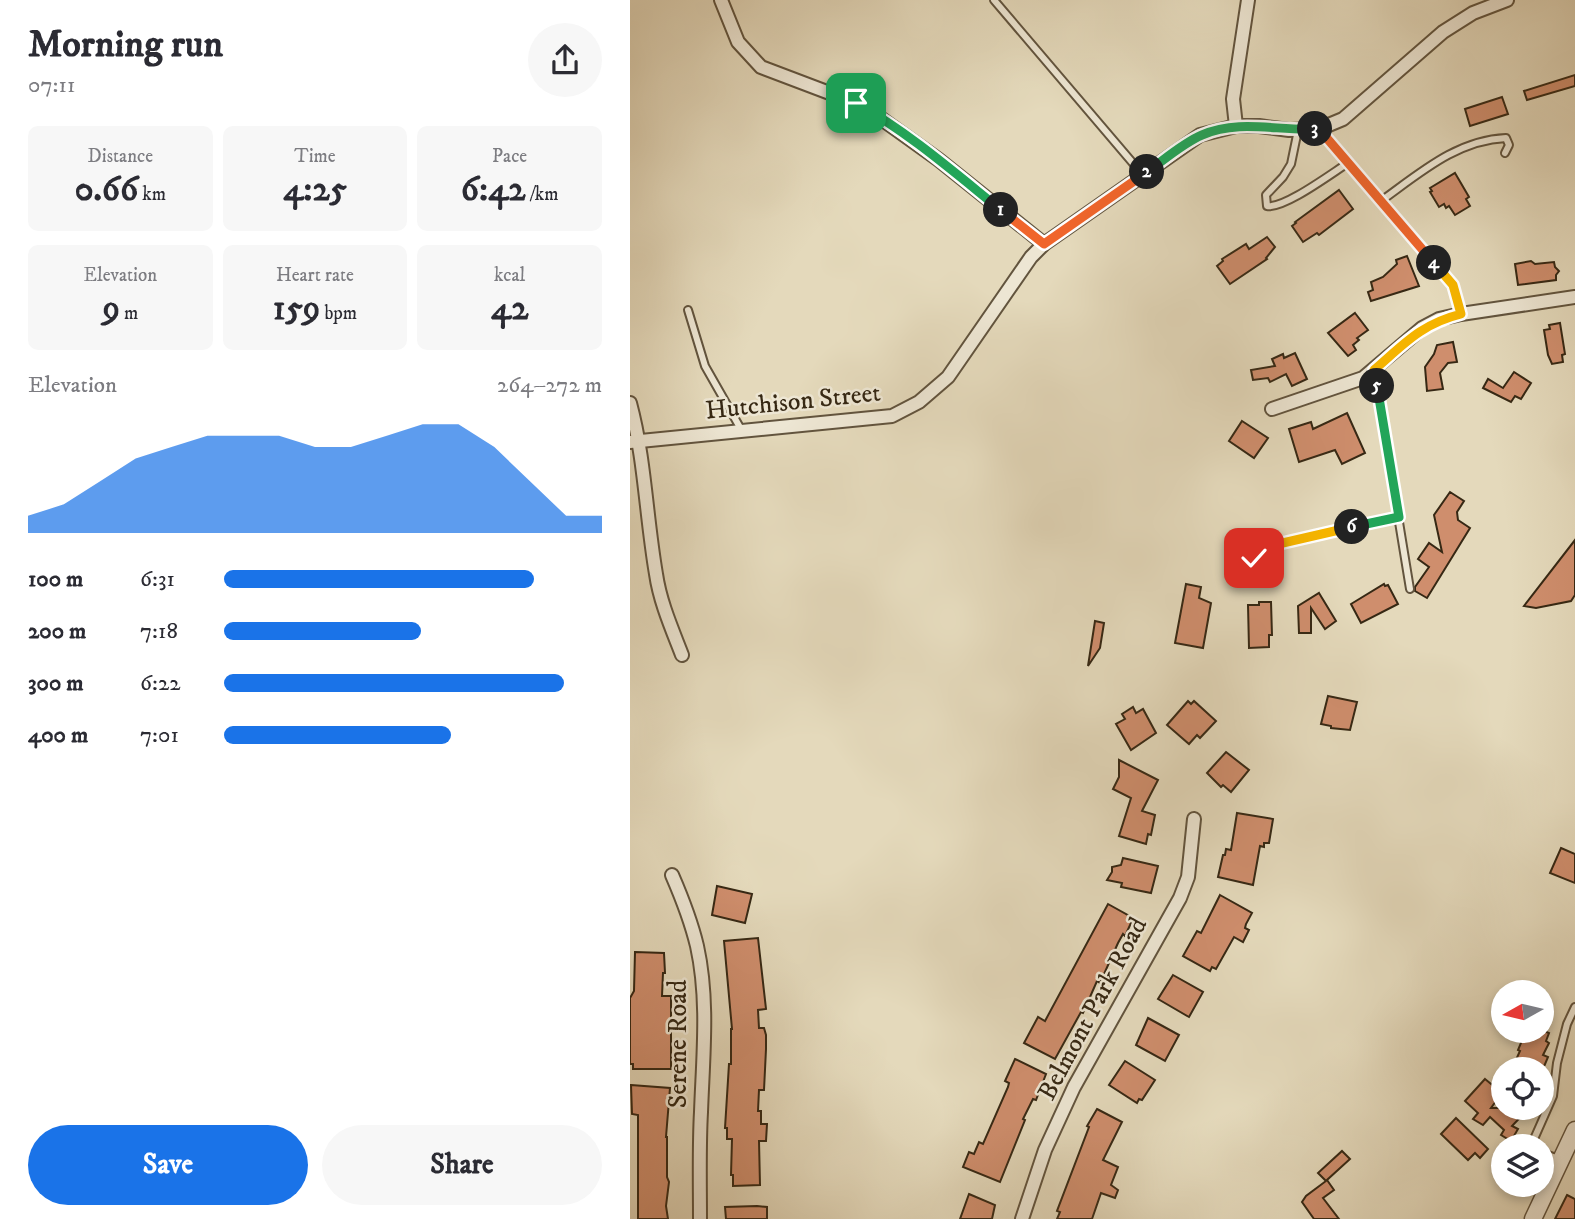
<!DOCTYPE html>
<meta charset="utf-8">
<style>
:root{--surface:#fff;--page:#f7f7f7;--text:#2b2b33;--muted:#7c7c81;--accent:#1a73e8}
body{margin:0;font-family:"IM FELL DW Pica",serif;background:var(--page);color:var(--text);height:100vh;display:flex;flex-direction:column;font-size:26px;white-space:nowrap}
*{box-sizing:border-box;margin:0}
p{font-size:23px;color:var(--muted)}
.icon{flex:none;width:38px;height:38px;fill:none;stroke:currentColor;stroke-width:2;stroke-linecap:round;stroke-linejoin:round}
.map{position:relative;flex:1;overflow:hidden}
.panel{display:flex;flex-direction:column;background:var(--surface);width:630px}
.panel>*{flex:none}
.needle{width:46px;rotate:262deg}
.tools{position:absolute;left:861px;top:980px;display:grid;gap:14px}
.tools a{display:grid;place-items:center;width:63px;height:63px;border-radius:50%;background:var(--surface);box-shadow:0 4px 10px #0003;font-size:35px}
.pin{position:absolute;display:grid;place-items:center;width:60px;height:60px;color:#fff;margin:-30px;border-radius:14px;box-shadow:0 4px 10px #0006}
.km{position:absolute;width:35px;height:35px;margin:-18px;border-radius:50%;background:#222;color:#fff;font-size:19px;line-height:35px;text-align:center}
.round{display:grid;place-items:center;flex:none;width:74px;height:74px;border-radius:37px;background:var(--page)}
.summary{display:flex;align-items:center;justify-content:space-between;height:119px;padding:0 28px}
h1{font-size:38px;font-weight:700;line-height:52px}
.stats{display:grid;grid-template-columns:repeat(3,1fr);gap:10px;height:119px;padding:7px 28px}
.stats div{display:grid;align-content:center;border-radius:10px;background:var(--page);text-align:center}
.stats b{font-size:35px;font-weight:700}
.stats small{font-size:19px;font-weight:400}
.stats p{font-size:19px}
.chart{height:196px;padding:14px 28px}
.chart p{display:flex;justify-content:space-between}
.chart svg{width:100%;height:126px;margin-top:7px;fill:var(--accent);opacity:.7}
.button{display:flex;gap:14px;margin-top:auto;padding:14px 28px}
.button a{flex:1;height:80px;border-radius:42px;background:var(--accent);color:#fff;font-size:28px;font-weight:700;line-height:80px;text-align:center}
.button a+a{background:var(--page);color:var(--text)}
ul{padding:0 28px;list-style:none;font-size:23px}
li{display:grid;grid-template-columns:112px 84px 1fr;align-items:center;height:52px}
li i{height:18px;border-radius:9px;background:var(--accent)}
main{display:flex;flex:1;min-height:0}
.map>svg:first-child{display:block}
.building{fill:#cf8e6d;stroke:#362814;stroke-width:2}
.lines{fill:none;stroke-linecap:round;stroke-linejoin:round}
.service-casing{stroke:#62543e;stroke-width:10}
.minor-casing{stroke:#62543e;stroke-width:16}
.tertiary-casing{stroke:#62543e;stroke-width:19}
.service{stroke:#ede6d3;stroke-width:6}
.minor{stroke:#ede6d3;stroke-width:12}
.tertiary{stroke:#ede6d3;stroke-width:16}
.split-1-casing{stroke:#fff;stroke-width:14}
.split-2-casing{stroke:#fff;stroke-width:14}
.split-3-casing{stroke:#fff;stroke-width:14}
.split-4-casing{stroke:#fff;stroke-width:14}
.split-5-casing{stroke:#fff;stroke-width:14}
.split-6-casing{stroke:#fff;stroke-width:14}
.split-7-casing{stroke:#fff;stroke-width:14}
.split-1{stroke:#22a559;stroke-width:9}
.split-2{stroke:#f0652b;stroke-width:9}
.split-3{stroke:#22a559;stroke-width:9}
.split-4{stroke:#f0652b;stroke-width:9}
.split-5{stroke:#f5b400;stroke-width:9}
.split-6{stroke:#22a559;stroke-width:9}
.split-7{stroke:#f5b400;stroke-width:9}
.labels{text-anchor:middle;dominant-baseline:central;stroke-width:5;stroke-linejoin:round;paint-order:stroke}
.street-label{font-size:26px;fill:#362814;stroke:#ede6d3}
</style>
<main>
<section class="panel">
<div class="summary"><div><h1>Morning run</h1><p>07:11</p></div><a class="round"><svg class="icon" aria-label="share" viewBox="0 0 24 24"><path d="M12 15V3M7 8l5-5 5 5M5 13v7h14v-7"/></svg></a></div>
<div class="stats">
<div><p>Distance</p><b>0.66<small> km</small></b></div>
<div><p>Time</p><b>4:25</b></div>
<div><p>Pace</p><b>6:42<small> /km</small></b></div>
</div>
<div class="stats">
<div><p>Elevation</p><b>9<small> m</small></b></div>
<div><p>Heart rate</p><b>159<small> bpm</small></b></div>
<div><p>kcal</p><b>42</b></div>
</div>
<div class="chart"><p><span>Elevation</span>264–272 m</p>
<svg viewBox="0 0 160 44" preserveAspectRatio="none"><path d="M0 44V38L10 34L20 26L30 18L40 14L50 10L60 10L70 10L80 14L90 14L100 10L110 6L120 6L130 14L140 26L150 38L160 38V44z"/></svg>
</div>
<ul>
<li><b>100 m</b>6:31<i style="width:82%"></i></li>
<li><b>200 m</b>7:18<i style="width:52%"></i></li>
<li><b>300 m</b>6:22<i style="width:90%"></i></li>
<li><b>400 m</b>7:01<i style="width:60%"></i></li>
</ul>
<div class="button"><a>Save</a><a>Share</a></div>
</section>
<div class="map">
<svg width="945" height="1219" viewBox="0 0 945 1219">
<rect width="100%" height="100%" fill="#e4d9bb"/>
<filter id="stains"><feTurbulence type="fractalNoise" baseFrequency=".00286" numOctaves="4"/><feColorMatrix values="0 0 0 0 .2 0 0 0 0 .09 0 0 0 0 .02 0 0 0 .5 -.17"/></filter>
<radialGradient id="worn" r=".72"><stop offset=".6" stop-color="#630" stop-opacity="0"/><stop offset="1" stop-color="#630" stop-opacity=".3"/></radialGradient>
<g class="building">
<path d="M945,75V86L897,100L894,91Z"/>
<path d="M872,97L878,114L840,126L835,109Z"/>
<path d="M825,173L839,197L836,199L840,206L825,215L819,206L816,208L814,204L809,207L800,192L802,191L800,188Z"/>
<path d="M709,190L723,209L689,235L687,233L673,242L662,226L666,223L665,222Z"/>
<path d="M637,237L645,247L636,258L637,259L600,284L587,266L593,261L592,259L616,244L619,249Z"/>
<path d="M777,256L789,286L741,301L738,292L743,290L741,282L753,277L767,264L766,260Z"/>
<path d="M901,261L905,264L924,262L925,267L929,271L926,275V280L888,285L885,264Z"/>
<path d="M725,313L738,330L727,338L729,340L723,345L726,350L718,356L698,333Z"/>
<path d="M930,323L935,354L932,355L933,362L922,364L918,355L914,330L920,329L919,325Z"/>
<path d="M823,342L827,362L818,363L810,373L813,389L797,391L795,367L804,354L807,345Z"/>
<path d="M665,353L677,379L662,386L656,374L640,382L638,378L623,380L621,370L645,366L642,359L653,354L654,358Z"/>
<path d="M884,372L901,383L891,399L885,396L881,402L853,388L858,379L873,388Z"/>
<path d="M717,413L735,453L712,464L705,450L669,462L659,429L681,422L683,429Z"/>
<path d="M612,421L638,438L624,458L599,441Z"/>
<path d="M820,492L834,501L827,512L828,520L840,528L797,598L785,591V587L799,567L788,559L799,543L812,552L804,515Z"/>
<path d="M945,540V595L941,601L906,608L894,606Z"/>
<path d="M556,584L571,587L569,598L581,603L573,648L545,643Z"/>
<path d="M754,584L755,586L758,585L768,604L731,623L721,604Z"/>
<path d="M689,593L706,621L695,629L681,608V633H669L668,606Z"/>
<path d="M629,602H641L642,635H639V647L619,648L618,605H629Z"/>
<path d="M465,621L474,623L470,648L458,666Z"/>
<path d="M698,696L727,702L720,730L701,728V726L691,724Z"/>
<path d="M558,701L561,704L564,701L586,721L570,738L567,735L559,744L537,725Z"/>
<path d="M503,707L506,713L513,709L526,733L501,750L486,724L495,719L492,714Z"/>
<path d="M596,752L619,770L601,792L593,785L591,787L577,773Z"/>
<path d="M489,760L528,780L512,811L525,815L521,835L518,834L516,844L489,836L501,798L483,789L489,777Z"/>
<path d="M607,813L643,819L639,843H634V847L630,846L623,885L588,877L593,855H595L596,849L601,850Z"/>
<path d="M931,848L945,854V883L920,873Z"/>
<path d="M493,858L528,866L521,893L491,887L492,883L477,880L482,872V867L491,865Z"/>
<path d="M87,886L122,894L115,923L82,915Z"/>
<path d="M590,895L622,913L616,924L615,928L619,930L613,942L604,937L586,969L582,967L580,971L553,956L567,931L571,933Z"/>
<path d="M478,904L503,918L501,923L495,936L493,934L488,943L470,983L467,981L453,1013L451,1012L425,1059L394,1043L408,1017L415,1021Z"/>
<path d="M128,938L136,1009L128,1010L129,1028H134L136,1035V1049L134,1090H129L128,1111H131V1124H137L136,1141H129L130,1185L103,1186V1175H101L102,1139H97V1128H95L99,1064H101V1029H102L94,941Z"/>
<path d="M5,952L34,953L35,973H33L32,996H41V1069H3V1064H0V998L4,991Z"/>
<path d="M543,975L573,992L559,1017L528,999Z"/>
<path d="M518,1018L549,1035L535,1061L506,1045Z"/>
<path d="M896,1031H914L919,1033L916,1041L919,1043L913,1055L918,1057L913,1069H886L888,1064L885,1062L890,1051L888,1050Z"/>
<path d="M385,1059L416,1074L406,1100L403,1099L393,1119L395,1120L370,1182L333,1167L339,1152L344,1154L349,1142L353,1144L378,1087L379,1083L375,1081Z"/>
<path d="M495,1061L525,1080L512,1100L509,1099L507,1103L479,1085Z"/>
<path d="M855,1079L872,1093L861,1108H899L882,1126L888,1129L881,1141L871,1135L874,1130L860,1117L853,1125L843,1119L848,1113L835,1101Z"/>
<path d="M1,1085L40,1088L36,1137H37V1177L39,1182L36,1206L38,1219H8V1115L2,1114Z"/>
<path d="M467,1109L492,1122L473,1160L488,1167L481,1185L488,1190L485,1198L471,1193L462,1219H427L430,1212L427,1211L459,1127L457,1126Z"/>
<path d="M826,1118L858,1149L850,1158L845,1153L838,1160L811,1134Z"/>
<path d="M712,1151L720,1159L697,1180L704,1190L693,1198L709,1219H684L672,1202L676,1196L696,1181L688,1173Z"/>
<path d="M339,1194L365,1205L362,1219H330Z"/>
<path d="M937,1195L945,1199V1219H925Z"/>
<path d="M127,1206L137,1207V1219H96L95,1207Z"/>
</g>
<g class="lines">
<g class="service-casing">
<g id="service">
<path d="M364,0L513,175"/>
<path d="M689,129L823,285L831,314"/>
<path d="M668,130L661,164L653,177L636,195L637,206C654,209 702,173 718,163"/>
<path d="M751,201C790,173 827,140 876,138L879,145L875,153"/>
<path d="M58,310L75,366L112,431"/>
<path d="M744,370L780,589"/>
<path d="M607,559L624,558L644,545L769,517"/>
<path d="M904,1146V1139L923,1096L927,1063L937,1024L945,1007"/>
<path d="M912,1153L929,1159"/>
</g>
</g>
<g class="minor-casing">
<g id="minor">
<path d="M91,0L108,42L131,67L226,103L242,112L309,160L414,244"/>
<path d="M606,126L603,99L618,0"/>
<path d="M0,403C15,459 16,516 26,574C30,602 42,629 52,655"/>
<path d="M642,409L733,378L792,328L809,319L831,314L945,297"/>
<path d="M0,442L262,416L289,402L318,377L401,257L414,244L570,135L606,126H629L659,130L689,129L713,119L813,32L843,13L877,0"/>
<path d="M42,875C52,898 61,921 67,946C79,1000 73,1056 71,1112C69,1147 70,1183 70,1219"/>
<path d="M392,1219L415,1150L444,1087L550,898L558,877L564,819"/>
</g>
</g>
<g class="tertiary-casing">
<path id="tertiary" d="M903,1219L945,1130"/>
</g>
<use href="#service" class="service"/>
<use href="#minor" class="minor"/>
<use href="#tertiary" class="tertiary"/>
</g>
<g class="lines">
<g class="split-1-casing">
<path id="split-1" d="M226,103C278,132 325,173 371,210"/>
</g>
<g class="split-2-casing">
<path id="split-2" d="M371,210L414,244L517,172"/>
</g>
<g class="split-3-casing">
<path id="split-3" d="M517,172C534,160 553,143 572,135C609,119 647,131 685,129"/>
</g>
<g class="split-4-casing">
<path id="split-4" d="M685,129H689L804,263"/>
</g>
<g class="split-5-casing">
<path id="split-5" d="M747,386L744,370C774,344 791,324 831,314L823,285L804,263"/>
</g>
<g class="split-6-casing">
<path id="split-6" d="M722,527L769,517L747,386"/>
</g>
<g class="split-7-casing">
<path id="split-7" d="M624,558L644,545L722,527"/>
</g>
<use href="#split-1" class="split-1"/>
<use href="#split-2" class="split-2"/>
<use href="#split-3" class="split-3"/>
<use href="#split-4" class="split-4"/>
<use href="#split-5" class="split-5"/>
<use href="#split-6" class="split-6"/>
<use href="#split-7" class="split-7"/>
</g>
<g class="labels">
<g class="street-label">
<text transform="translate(163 402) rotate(-6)">Hutchison Street</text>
<text transform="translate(463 1009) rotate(-62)">Belmont Park Road</text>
<text transform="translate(48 1044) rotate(-90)">Serene Road</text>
</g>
</g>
<rect width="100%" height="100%" filter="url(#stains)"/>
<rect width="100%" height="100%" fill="url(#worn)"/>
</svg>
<div class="tools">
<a><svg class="needle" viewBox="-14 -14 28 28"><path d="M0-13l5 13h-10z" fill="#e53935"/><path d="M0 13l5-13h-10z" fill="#7c7c81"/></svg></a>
<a><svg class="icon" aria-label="locate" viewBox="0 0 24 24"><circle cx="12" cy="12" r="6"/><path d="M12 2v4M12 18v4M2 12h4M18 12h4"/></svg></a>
<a><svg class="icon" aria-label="layers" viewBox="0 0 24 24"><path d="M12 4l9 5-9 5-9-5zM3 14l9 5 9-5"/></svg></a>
</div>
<div class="pin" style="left:226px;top:103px;background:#1e9e55"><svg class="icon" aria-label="arrive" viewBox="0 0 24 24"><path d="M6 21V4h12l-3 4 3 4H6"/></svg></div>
<div class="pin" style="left:624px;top:558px;background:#d93025"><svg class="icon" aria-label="check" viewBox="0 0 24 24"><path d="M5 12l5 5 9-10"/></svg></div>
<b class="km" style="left:371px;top:210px">1</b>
<b class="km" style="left:517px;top:172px">2</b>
<b class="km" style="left:685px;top:129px">3</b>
<b class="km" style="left:804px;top:263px">4</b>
<b class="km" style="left:747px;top:386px">5</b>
<b class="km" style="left:722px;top:527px">6</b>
</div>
</main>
